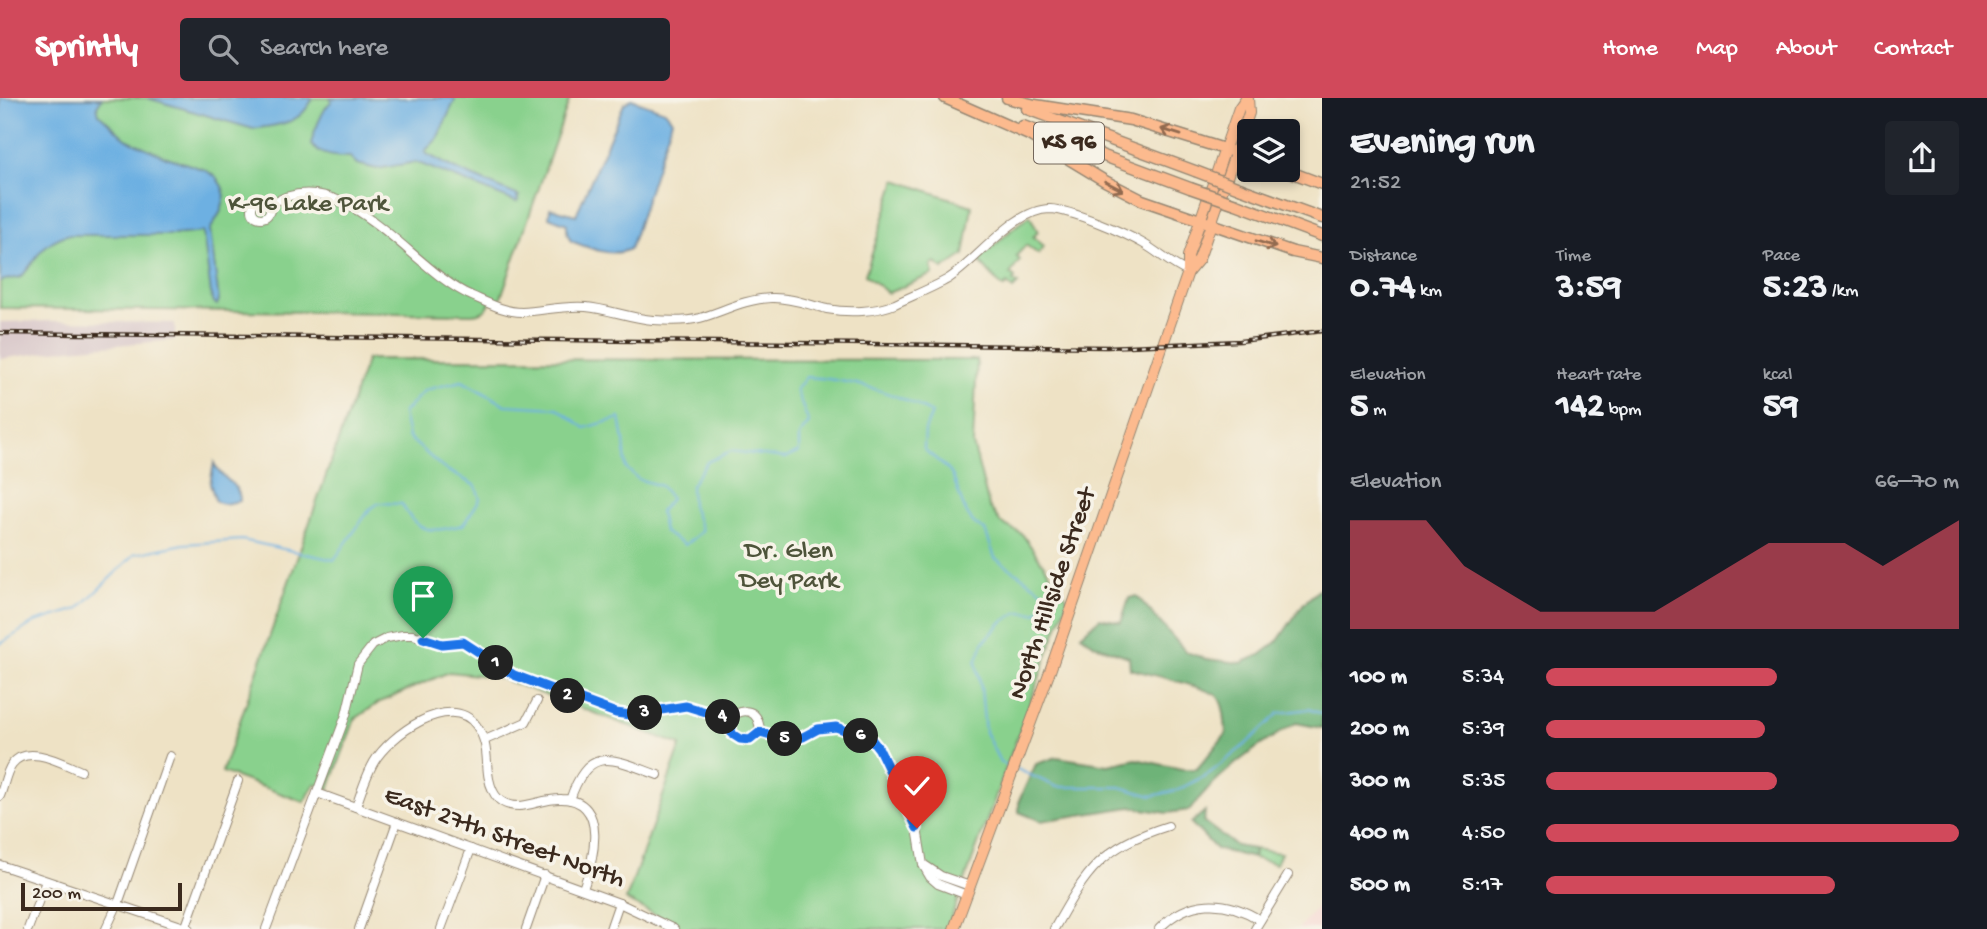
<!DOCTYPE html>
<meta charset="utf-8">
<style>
:root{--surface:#171b24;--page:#20242c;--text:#f1f3f6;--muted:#9ea1a6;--accent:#d1495b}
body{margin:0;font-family:"Gochi Hand",sans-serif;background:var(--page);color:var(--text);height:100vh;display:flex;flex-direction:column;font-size:26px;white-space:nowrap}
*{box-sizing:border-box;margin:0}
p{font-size:23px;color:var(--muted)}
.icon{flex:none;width:38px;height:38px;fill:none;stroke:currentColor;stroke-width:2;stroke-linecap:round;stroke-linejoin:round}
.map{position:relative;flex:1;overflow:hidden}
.drawer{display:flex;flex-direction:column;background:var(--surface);width:665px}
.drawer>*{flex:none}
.fabs{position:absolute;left:1237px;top:21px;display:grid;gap:14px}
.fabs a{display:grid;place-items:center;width:63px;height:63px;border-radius:7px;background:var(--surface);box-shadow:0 4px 10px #0003;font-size:35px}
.scale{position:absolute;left:21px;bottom:18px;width:161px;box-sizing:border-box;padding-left:7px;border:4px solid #3b2a1e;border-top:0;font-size:19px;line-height:24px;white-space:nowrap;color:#3b2a1e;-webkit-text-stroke:5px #f7f3e8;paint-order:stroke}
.pin{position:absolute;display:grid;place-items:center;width:60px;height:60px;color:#fff;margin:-72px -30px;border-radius:50% 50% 50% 0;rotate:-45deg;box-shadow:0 0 7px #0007}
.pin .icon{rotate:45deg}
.km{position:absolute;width:35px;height:35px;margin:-18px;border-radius:50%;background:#222;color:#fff;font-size:19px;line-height:35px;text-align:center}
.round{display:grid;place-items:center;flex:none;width:74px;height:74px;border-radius:7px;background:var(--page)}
.overview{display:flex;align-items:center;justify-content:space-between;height:119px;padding:0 28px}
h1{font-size:38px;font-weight:700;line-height:52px}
.metrics{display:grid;grid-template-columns:repeat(3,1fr);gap:10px;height:119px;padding:7px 28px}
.metrics div{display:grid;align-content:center}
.metrics b{font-size:35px;font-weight:700}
.metrics small{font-size:19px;font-weight:400}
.metrics p{font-size:19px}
.chart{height:196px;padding:14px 28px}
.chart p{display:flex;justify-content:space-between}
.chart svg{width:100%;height:126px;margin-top:7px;fill:var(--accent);opacity:.7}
ul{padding:0 28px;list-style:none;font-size:23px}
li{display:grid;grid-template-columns:112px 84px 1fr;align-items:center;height:52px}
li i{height:18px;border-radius:9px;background:var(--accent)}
header{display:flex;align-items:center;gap:42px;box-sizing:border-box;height:98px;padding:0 35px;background:var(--accent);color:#fff}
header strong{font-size:33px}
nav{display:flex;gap:38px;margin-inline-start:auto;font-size:24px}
.search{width:490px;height:63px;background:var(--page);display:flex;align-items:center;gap:18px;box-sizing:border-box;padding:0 24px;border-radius:7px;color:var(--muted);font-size:26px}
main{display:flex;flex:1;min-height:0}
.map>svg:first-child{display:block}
.built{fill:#f7d0cc}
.industrial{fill:#d2bec3}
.green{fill:#89d18d;stroke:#627e56;stroke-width:2}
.forest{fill:#6eb378;stroke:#546e4b;stroke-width:2}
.water{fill:#6db0e2;stroke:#546d80;stroke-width:2}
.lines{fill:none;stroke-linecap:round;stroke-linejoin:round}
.stream{stroke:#6db0e2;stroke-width:2}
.minor-casing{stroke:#948672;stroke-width:10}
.major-casing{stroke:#948672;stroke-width:12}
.highway-casing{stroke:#948672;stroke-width:13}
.minor{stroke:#fff;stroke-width:8}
.major{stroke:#fcba8e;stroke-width:10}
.highway{stroke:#fcba8e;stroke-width:10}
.rail-casing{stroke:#3b2a1e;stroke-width:4.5}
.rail{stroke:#f7f3e8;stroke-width:2;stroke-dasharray:5;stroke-linecap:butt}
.highway-bridge-casing{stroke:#948672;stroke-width:13;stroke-linecap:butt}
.highway-bridge{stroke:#fcba8e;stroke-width:10}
.oneway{stroke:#926b50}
.route-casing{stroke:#fff;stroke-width:14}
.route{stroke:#1a73e8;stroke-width:9}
.labels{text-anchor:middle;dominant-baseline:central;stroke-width:7;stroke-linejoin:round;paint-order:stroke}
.shield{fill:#f7f3e8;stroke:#73665b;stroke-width:2}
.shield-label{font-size:24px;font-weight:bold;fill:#3b2a1e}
.park-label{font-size:26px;fill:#4e543a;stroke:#f7f3e8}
.street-label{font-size:26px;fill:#3b2a1e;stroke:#f7f3e8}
</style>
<header>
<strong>Sprintly</strong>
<div class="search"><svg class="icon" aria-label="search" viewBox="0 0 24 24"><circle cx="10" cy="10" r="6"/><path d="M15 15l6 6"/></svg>Search here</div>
<nav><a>Home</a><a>Map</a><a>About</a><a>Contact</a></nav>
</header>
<main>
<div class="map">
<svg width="1322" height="831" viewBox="0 0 1322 831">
<rect width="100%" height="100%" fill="#f7f3e8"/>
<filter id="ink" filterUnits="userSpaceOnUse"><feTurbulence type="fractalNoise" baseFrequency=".0143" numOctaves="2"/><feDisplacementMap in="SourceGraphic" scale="14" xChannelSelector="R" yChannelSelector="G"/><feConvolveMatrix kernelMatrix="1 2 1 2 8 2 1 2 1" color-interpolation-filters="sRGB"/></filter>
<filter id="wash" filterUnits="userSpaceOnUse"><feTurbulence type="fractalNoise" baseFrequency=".00686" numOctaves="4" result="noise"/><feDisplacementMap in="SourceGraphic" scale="28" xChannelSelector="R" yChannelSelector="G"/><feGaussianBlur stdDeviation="1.57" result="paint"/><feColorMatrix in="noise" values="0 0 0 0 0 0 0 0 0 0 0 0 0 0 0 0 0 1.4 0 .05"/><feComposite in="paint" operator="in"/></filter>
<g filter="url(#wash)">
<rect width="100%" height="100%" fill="#eee2c5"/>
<path class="built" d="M1322,803V831H1298Z"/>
<path class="industrial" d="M51,223L175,225V242L68,251L0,261V224Z"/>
<g class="green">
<path d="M0,0H570L499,205L491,202C487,213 483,215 472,216L0,210Z"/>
<path d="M896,82L972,108L964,157L943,171L936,165L931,167L933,176L888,195L865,177Z"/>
<path d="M1030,118L1038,134L1033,139L1044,148L1038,156L1026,147L1016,158L1020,162L1010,176L1015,180L1013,183L1018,186L1013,191L1007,186L1004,189L1001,188L978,162L1017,127Z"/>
<path d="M367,261L977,262L973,346L989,408L1001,425L1022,436L1068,501L947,831H683L626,802L681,647L497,579L449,574L380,604L355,621L329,691L315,686L304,704L222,674Z"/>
<path d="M1254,751L1281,755L1276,766L1253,760Z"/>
</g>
<g class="forest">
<path d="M1322,489V630L1296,625C1260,646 1215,677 1190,712L1167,715L1131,709L1041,723L1019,714V702L1036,666L1057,659L1108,667L1136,661L1182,671H1197L1226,636C1225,625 1225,608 1218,599C1212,590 1145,575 1130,571L1129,559L1095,547L1081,537L1100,520L1121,524L1129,500L1137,498L1186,554L1206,561L1241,565L1260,557L1277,544L1304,505Z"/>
<path d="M1205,713L1204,724L1236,748L1254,751L1253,760L1216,751L1191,725Z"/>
</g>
<g class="water">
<path d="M0,0H102L97,8L99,16L126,41L164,58L205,72L216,79L223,90L225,98L221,113L210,132L219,202L217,207L212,203L203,134L174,137H66C38,147 39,160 21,179L0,183Z"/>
<path d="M147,0H313C299,28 280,26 253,31Z"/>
<path d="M331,0H456L437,41L426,52L425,55L453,70L519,98L517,100L519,102L516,104L416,64L377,71L357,66L350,59C335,59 322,58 311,47C312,38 324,8 331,4Z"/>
<path d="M631,1L665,13L672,22L630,151C612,160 589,150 571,143L567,135V126L549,119L550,110L576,117L624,6Z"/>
<path d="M214,365C220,382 240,384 240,403L224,406L216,404L210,386Z"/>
</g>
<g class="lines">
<g class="stream">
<path d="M0,546L35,524L78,511L135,456L184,446L242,442L334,462L370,411L379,405L402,406C417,437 433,434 463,427L480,401L476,388L443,370L408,339L403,315L425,292L462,283L506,307L557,310L585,330L620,320L624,342L626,370L638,381L661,388L671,401L660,413L664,434L685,447L702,433L692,408L691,387L707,364L731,353L786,360L799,354V337L809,325L796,292L806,279C849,281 894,294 932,315L925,332L924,351C932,359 947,368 952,377C961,396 963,424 985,432L995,460L1050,498L1047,506L1036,515L1018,514L1002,524L983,545L976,564L981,590L985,634L1000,664L1009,668"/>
<path d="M1017,671L1057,689H1120L1152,698L1178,692L1210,675L1246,646L1279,615L1309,611L1322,616"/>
</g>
</g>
</g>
<g filter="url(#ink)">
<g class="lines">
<g class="minor-casing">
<g id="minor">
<circle cx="261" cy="111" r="9"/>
<path d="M270,107C343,59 413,174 472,198C488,205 505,214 522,214C543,213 564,207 586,209C608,211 630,220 653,222C668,223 685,224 700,220C724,213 745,201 771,200C790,199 809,207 827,211C848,215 876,214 895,206C912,198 932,190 948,181C978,162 1014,111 1050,111C1072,112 1125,135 1144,146C1159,155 1172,167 1188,174"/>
<path d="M729,621C744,608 759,611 760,634"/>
<path d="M729,621L732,636L740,641L750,642L760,634"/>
<path d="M760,634L788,642L828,629H836L872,642L879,651L917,730L923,767L930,779L938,786L967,797"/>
<path d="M485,642L526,624L537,603"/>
<path d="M317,695L619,805L674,831"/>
<path d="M0,698C4,688 6,674 12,666C28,645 63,666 81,673"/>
<path d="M570,702C589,645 613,661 658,677"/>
<path d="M356,709C361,694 366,678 374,664C389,638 450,593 476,627C493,650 482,671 493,693C498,704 508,708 519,708C533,707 548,700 562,701C610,702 593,764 583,791"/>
<path d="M0,767L190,831"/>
<path d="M926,768L941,778L970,788"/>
<path d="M28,831L46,783"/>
<path d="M106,831L119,803L170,658"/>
<path d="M185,831L238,683"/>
<path d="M266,831L346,617L358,566L373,547L387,540L403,537H413L442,546L463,544L514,577L616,615L630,617L686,608L729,621"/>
<path d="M359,831L397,724"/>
<path d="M441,831L471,751"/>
<path d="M526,831L545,777"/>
<path d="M610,831L619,805"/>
<path d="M1054,831C1087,772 1101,749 1168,728"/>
<path d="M1159,831C1188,800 1225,800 1260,822"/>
<path d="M1255,831L1288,777"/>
</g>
</g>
<g class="major-casing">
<g id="major">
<path d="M1188,174V158L1239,10L1246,0"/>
<path d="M954,831L1050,573L1188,174L1199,161L1249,15L1248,0"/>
</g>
</g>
<g class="highway-casing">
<g id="highway">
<path d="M945,0L1029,37L1105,83L1142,102L1293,154L1322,160"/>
<path d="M1007,0L1035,7L1131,22L1250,59"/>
<path d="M1027,11L1195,73"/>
<path d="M1023,28L1190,90"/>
<path d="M1285,72L1322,86"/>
<path d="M1242,91L1322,120"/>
<path d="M1236,106L1322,138"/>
</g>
</g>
<use href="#minor" class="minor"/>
<use href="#major" class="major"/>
<use href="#highway" class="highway"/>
<g class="rail-casing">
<path id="rail" d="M0,235L1107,249L1240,243L1322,233"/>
</g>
<use href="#rail" class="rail"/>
<g class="highway-bridge-casing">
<g id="highway-bridge">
<path d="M1195,73L1242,91"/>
<path d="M1190,90L1236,106"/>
</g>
</g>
<use href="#highway-bridge" class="highway-bridge"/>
</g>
<defs><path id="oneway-shaft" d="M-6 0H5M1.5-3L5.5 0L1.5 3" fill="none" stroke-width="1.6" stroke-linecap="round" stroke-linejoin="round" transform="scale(1.75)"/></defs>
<g class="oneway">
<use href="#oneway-shaft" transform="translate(1171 34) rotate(-163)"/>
<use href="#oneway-shaft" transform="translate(1114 88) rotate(27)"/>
<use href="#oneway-shaft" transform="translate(1266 146) rotate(18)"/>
</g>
</g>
<g class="lines" filter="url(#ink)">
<g class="route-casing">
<path id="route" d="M423,540L442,546L463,544L514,577L616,615L630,617L686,608L729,621L732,636L740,641L750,642L760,634L788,642L803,639L818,631L836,629L872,642L879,651L917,730"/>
</g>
<use href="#route" class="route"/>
</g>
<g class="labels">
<rect class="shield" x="1034" y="24.5" width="70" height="41" rx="5"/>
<g class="shield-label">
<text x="1069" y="45">KS 96</text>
</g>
<g class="park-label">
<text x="308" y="107">K-96 Lake Park</text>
<text x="789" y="454">Dr. Glen<tspan x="789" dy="30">Dey Park</tspan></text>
</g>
<g class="street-label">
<text transform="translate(1054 496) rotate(-71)">North Hillside Street</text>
<text transform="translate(504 741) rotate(20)">East 27th Street North</text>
</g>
</g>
</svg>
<div class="fabs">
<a><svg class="icon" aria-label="layers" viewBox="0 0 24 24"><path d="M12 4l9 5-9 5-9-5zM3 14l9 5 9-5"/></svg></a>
</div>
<div class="scale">200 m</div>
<div class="pin" style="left:423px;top:540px;background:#1e9e55"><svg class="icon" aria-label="arrive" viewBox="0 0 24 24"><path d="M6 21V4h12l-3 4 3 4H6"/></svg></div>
<div class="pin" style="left:917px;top:730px;background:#d93025"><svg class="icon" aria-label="check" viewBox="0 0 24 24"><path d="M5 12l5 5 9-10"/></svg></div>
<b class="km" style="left:496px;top:565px">1</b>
<b class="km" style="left:568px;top:598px">2</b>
<b class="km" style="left:645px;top:615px">3</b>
<b class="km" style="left:723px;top:619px">4</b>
<b class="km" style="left:785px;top:641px">5</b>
<b class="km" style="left:861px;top:638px">6</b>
</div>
<section class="drawer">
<div class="overview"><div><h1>Evening run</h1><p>21:52</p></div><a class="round"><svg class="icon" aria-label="share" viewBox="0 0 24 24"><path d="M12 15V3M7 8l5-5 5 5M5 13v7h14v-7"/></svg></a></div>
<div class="metrics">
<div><p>Distance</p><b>0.74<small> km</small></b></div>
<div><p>Time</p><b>3:59</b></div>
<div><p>Pace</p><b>5:23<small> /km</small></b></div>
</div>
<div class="metrics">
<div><p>Elevation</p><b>5<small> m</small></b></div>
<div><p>Heart rate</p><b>142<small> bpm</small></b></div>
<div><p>kcal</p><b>59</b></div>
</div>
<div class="chart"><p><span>Elevation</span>66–70 m</p>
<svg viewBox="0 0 160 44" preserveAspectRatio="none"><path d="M0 44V6L10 6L20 6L30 22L40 30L50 38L60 38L70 38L80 38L90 30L100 22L110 14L120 14L130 14L140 22L150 14L160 6V44z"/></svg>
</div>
<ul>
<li><b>100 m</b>5:34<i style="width:56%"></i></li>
<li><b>200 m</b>5:39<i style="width:53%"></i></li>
<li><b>300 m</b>5:35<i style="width:56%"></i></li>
<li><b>400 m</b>4:50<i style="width:100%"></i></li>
<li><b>500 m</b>5:17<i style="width:70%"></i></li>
</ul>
</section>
</main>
